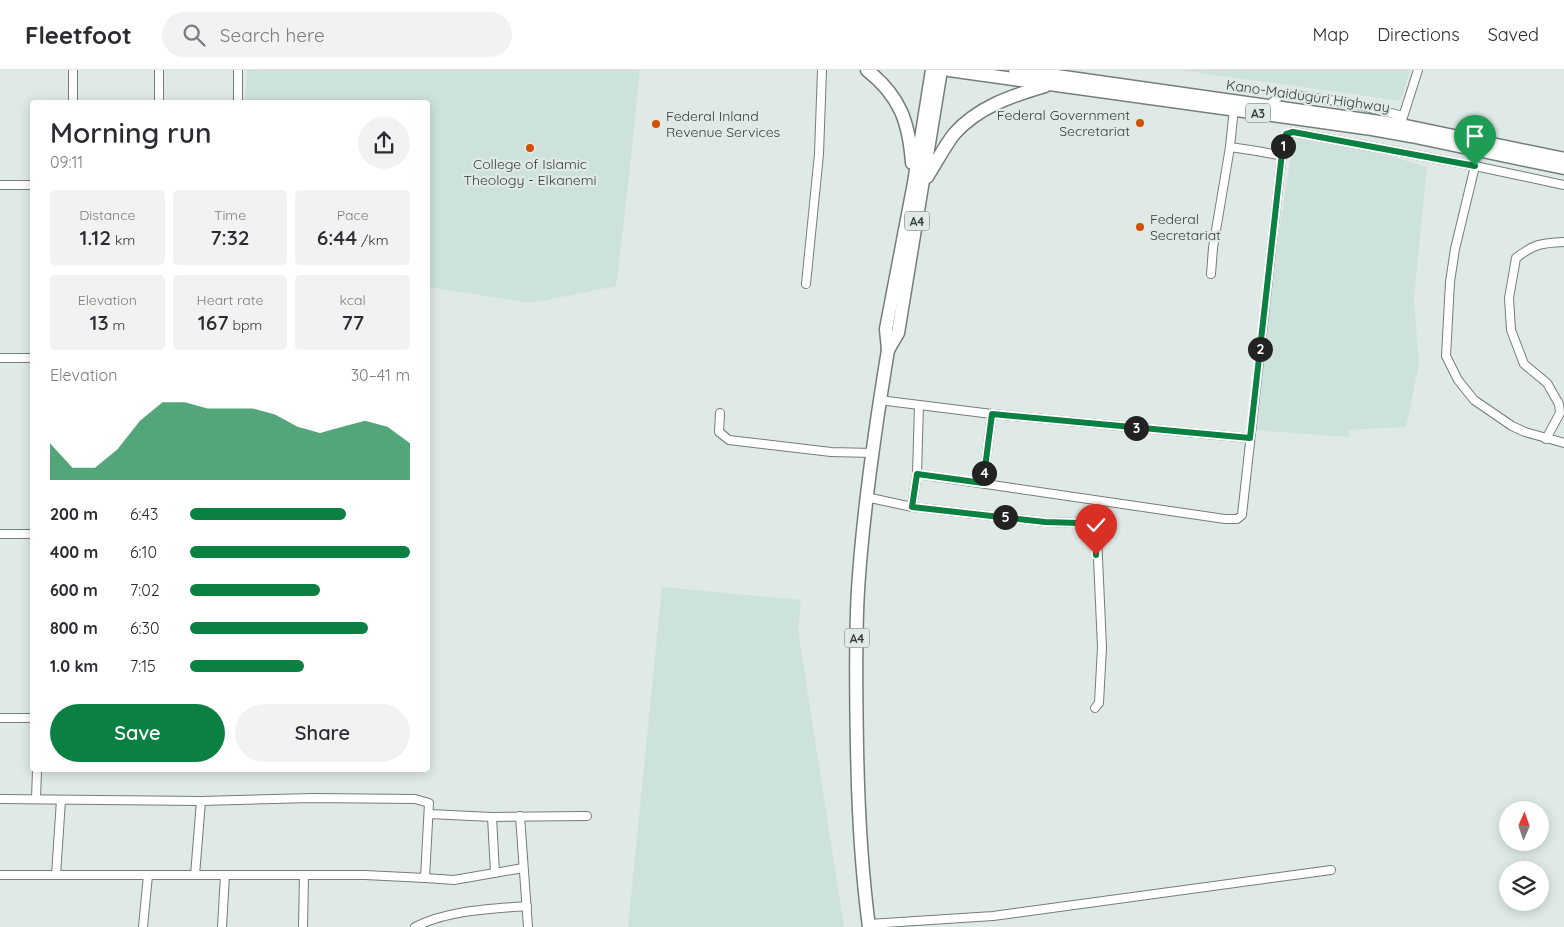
<!DOCTYPE html>
<meta charset="utf-8">
<style>
:root{--surface:#fff;--page:#f2f2f3;--text:#2b2b33;--muted:#7c7c81;--line:#e1e1e2;--accent:#0b8043}
body{margin:0;font-family:Quicksand,sans-serif;background:var(--page);color:var(--text);height:100vh;display:flex;flex-direction:column;font-size:19px;white-space:nowrap}
*{box-sizing:border-box;margin:0}
p{font-size:16px;color:var(--muted)}
.icon{flex:none;width:28px;height:28px;fill:none;stroke:currentColor;stroke-width:2;stroke-linecap:round;stroke-linejoin:round}
.map{position:relative;flex:1;overflow:hidden}
.side{position:absolute;left:30px;top:30px;width:400px;height:672px;display:flex;flex-direction:column;background:var(--surface);border-radius:5px;box-shadow:0 2px 12px #0003}
.side>*{flex:none}
.needle{width:32px;rotate:2deg}
.controls{position:absolute;left:1499px;top:731px;display:grid;gap:10px}
.controls a{display:grid;place-items:center;width:50px;height:50px;border-radius:50%;background:var(--surface);box-shadow:0 2px 12px #0003;font-size:25px}
.pin{position:absolute;display:grid;place-items:center;width:42px;height:42px;color:#fff;margin:-51px -21px;border-radius:50% 50% 50% 0;rotate:-45deg;box-shadow:0 0 5px #0007}
.pin .icon{rotate:45deg}
.km{position:absolute;width:25px;height:25px;margin:-12px;border-radius:50%;background:#222;color:#fff;font-size:14px;line-height:25px;text-align:center}
.round{display:grid;place-items:center;flex:none;width:52px;height:52px;border-radius:26px;background:var(--page)}
.summary{display:flex;align-items:center;justify-content:space-between;height:85px;padding:0 20px}
h1{font-size:28px;font-weight:600;line-height:38px}
.figures{display:grid;grid-template-columns:repeat(3,1fr);gap:8px;height:85px;padding:5px 20px}
.figures div{display:grid;align-content:center;border-radius:5px;background:var(--page);text-align:center}
.figures b{font-size:21px;font-weight:600}
.figures small{font-size:14px;font-weight:400}
.figures p{font-size:14px}
.chart{height:140px;padding:10px 20px}
.chart p{display:flex;justify-content:space-between}
.chart svg{width:100%;height:90px;margin-top:5px;fill:var(--accent);opacity:.7}
.cta{display:flex;gap:10px;margin-top:auto;padding:10px 20px}
.cta a{flex:1;height:58px;border-radius:30px;background:var(--accent);color:#fff;font-size:20px;font-weight:600;line-height:58px;text-align:center}
.cta a+a{background:var(--page);color:var(--text)}
ul{padding:0 20px;list-style:none;font-size:16px}
li{display:grid;grid-template-columns:80px 60px 1fr;align-items:center;height:38px}
li i{height:12px;border-radius:6px;background:var(--accent)}
header{display:flex;align-items:center;gap:30px;box-sizing:border-box;height:70px;padding:0 25px;background:var(--surface);border-bottom:1px solid var(--line)}
header strong{font-size:24px}
nav{display:flex;gap:28px;margin-inline-start:auto;font-size:18px}
.search{width:350px;height:45px;background:var(--page);display:flex;align-items:center;gap:12px;box-sizing:border-box;padding:0 18px;border-radius:28px;color:var(--muted);font-size:19px}
.map>svg:first-child{display:block}
.built{fill:#cee2dc}
.lines{fill:none;stroke-linecap:round;stroke-linejoin:round}
.minor-casing{stroke:#747d7b;stroke-width:10}
.trunk-casing{stroke:#747d7b;stroke-width:15}
.minor{stroke:#fff;stroke-width:8}
.trunk{stroke:#fff;stroke-width:12}
.route-casing{stroke:#fff;stroke-width:10}
.route{stroke:#0b8043;stroke-width:6}
.poi-dot{fill:#d35000;stroke:#dfeae7;stroke-width:2}
.labels{text-anchor:middle;dominant-baseline:central;stroke-width:4.5;stroke-linejoin:round;paint-order:stroke}
.shield{fill:#dfeae7;stroke:#6a706f;stroke-width:1}
.shield-label{font-size:12px;font-weight:bold;fill:#383c3b}
.street-label{font-size:14px;fill:#383c3b;stroke:#dfeae7}
.poi-label{font-size:14px;fill:#383c3b;stroke:#dfeae7;text-anchor:start}
</style>
<header>
<strong>Fleetfoot</strong>
<div class="search"><svg class="icon" aria-label="search" viewBox="0 0 24 24"><circle cx="10" cy="10" r="6"/><path d="M15 15l6 6"/></svg>Search here</div>
<nav><a>Map</a><a>Directions</a><a>Saved</a></nav>
</header>
<div class="map">
<svg width="1564" height="857" viewBox="0 0 1564 857">
<rect width="100%" height="100%" fill="#dfeae7"/>
<g class="built">
<path d="M247,0H640L627,124L616,216L531,233L428,217V32H245Z"/>
<path d="M1180,0H1410L1401,31Z"/>
<path d="M1294,65L1360,77L1427,97L1414,229L1419,294L1406,357L1349,360V367L1252,360L1272,208Z"/>
<path d="M662,517L801,530L798,560L844,857H628Z"/>
</g>
<g class="lines">
<g class="minor-casing">
<g id="minor">
<path d="M73,0V32"/>
<path d="M159,0V32"/>
<path d="M238,32V0"/>
<path d="M1269,35L1280,26L1287,24L1350,33L1403,46"/>
<path d="M1402,50L1418,0"/>
<path d="M1230,77L1257,81L1283,86"/>
<path d="M1475,96L1455,179L1450,212L1446,286L1458,310L1474,330L1512,356L1525,362L1564,373"/>
<path d="M0,115H32"/>
<path d="M1211,204L1213,178L1230,77L1234,38"/>
<path d="M806,214L819,84L822,0"/>
<path d="M0,288H32"/>
<path d="M879,330L992,344L1249,368"/>
<path d="M720,343L719,362L729,370L831,382L873,383"/>
<path d="M1546,369L1560,343L1559,334L1547,313L1524,294L1511,260L1509,228L1516,188C1534,174 1541,173 1564,172"/>
<path d="M917,404L1225,449H1237L1242,445L1283,74L1287,65L1293,62L1475,96L1564,115"/>
<path d="M983,413L992,344"/>
<path d="M866,427L912,437L1045,452L1079,453L1092,456L1097,466L1102,577L1099,633L1095,638"/>
<path d="M912,437L917,404L919,335"/>
<path d="M0,464H32"/>
<path d="M0,648H32"/>
<path d="M0,729L201,731L313,728L415,729L429,733L425,808L365,805H0"/>
<path d="M36,729L37,700"/>
<path d="M429,744L492,747L587,746"/>
<path d="M520,746L528,857"/>
<path d="M492,747L495,803"/>
<path d="M56,805L61,730"/>
<path d="M195,805L201,731"/>
<path d="M425,808L454,810L523,798"/>
<path d="M869,854L993,846L1331,800"/>
<path d="M143,857L148,805"/>
<path d="M222,857L225,805"/>
<path d="M303,857L304,805"/>
<path d="M415,857C448,840 490,839 527,836"/>
</g>
</g>
<g class="trunk-casing">
<g id="trunk">
<path d="M867,0C900,26 909,52 912,93"/>
<path d="M949,0L1372,59L1411,66L1564,98"/>
<path d="M1015,0L1401,55L1564,89"/>
<path d="M927,107C936,93 944,77 954,64C978,37 1011,26 1045,16"/>
<path d="M888,280L898,263L941,0"/>
<path d="M869,857C861,797 858,736 857,676C856,624 855,572 858,520C863,440 875,359 888,280L886,259L914,113L932,0"/>
</g>
</g>
<use href="#minor" class="minor"/>
<use href="#trunk" class="trunk"/>
</g>
<g class="lines">
<g class="route-casing">
<path id="route" d="M1096,485V466L1092,456L1079,453L1045,452L912,437L917,404L983,413L992,344L1250,368L1283,74L1286,64L1293,62L1475,96"/>
</g>
<use href="#route" class="route"/>
</g>
<g class="poi-dot">
<circle cx="1140" cy="53" r="5"/>
<circle cx="656" cy="54" r="5"/>
<circle cx="530" cy="78" r="5"/>
<circle cx="1140" cy="157" r="5"/>
</g>
<g class="labels">
<g class="shield">
<rect x="1245.5" y="33.5" width="25" height="19" rx="4"/>
<rect x="904.5" y="141.5" width="25" height="19" rx="4"/>
<rect x="844.5" y="558.5" width="25" height="19" rx="4"/>
</g>
<g class="shield-label">
<text x="1258" y="43">A3</text>
<text x="917" y="151">A4</text>
<text x="857" y="568">A4</text>
</g>
<g class="street-label">
<text transform="translate(1308 26) rotate(8)">Kano-Maiduguri Highway</text>
</g>
<g class="poi-label">
<text x="1130" y="45" text-anchor="end">Federal Government<tspan x="1130" dy="16">Secretariat</tspan></text>
<text x="666" y="46">Federal Inland<tspan x="666" dy="16">Revenue Services</tspan></text>
<text x="530" y="94" text-anchor="middle">College of Islamic<tspan x="530" dy="16">Theology - Elkanemi</tspan></text>
<text x="1150" y="149">Federal<tspan x="1150" dy="16">Secretariat</tspan></text>
</g>
</g>
</svg>
<div class="controls">
<a><svg class="needle" viewBox="-14 -14 28 28"><path d="M0-13l5 13h-10z" fill="#e53935"/><path d="M0 13l5-13h-10z" fill="#7c7c81"/></svg></a>
<a><svg class="icon" aria-label="layers" viewBox="0 0 24 24"><path d="M12 4l9 5-9 5-9-5zM3 14l9 5 9-5"/></svg></a>
</div>
<div class="pin" style="left:1475px;top:96px;background:#1e9e55"><svg class="icon" aria-label="arrive" viewBox="0 0 24 24"><path d="M6 21V4h12l-3 4 3 4H6"/></svg></div>
<div class="pin" style="left:1096px;top:485px;background:#d93025"><svg class="icon" aria-label="check" viewBox="0 0 24 24"><path d="M5 12l5 5 9-10"/></svg></div>
<b class="km" style="left:1283px;top:76px">1</b>
<b class="km" style="left:1260px;top:279px">2</b>
<b class="km" style="left:1136px;top:358px">3</b>
<b class="km" style="left:984px;top:403px">4</b>
<b class="km" style="left:1005px;top:447px">5</b>
<section class="side">
<div class="summary"><div><h1>Morning run</h1><p>09:11</p></div><a class="round"><svg class="icon" aria-label="share" viewBox="0 0 24 24"><path d="M12 15V3M7 8l5-5 5 5M5 13v7h14v-7"/></svg></a></div>
<div class="figures">
<div><p>Distance</p><b>1.12<small> km</small></b></div>
<div><p>Time</p><b>7:32</b></div>
<div><p>Pace</p><b>6:44<small> /km</small></b></div>
</div>
<div class="figures">
<div><p>Elevation</p><b>13<small> m</small></b></div>
<div><p>Heart rate</p><b>167<small> bpm</small></b></div>
<div><p>kcal</p><b>77</b></div>
</div>
<div class="chart"><p><span>Elevation</span>30–41 m</p>
<svg viewBox="0 0 160 44" preserveAspectRatio="none"><path d="M0 44V26L10 38L20 38L30 29L40 15L50 6L60 6L70 9L80 9L90 9L100 12L110 18L120 21L130 18L140 15L150 18L160 26V44z"/></svg>
</div>
<ul>
<li><b>200 m</b>6:43<i style="width:71%"></i></li>
<li><b>400 m</b>6:10<i style="width:100%"></i></li>
<li><b>600 m</b>7:02<i style="width:59%"></i></li>
<li><b>800 m</b>6:30<i style="width:81%"></i></li>
<li><b>1.0 km</b>7:15<i style="width:52%"></i></li>
</ul>
<div class="cta"><a>Save</a><a>Share</a></div>
</section>
</div>
